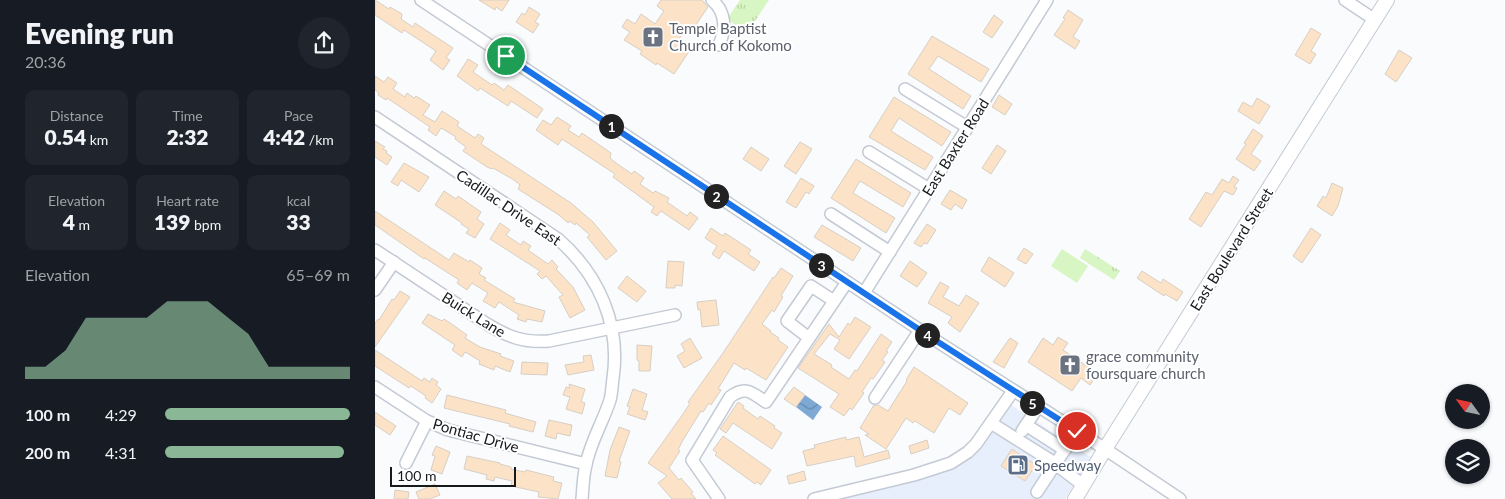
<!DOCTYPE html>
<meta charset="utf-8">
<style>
:root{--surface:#171b24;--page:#20242c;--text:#f1f3f6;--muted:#9ea1a6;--accent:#8ab896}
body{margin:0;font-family:Lato,sans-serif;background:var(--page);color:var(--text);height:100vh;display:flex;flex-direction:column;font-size:19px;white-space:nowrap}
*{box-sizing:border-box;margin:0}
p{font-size:16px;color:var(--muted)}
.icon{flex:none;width:28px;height:28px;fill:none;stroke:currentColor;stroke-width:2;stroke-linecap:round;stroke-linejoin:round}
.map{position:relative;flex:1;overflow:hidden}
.side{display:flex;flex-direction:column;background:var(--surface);width:375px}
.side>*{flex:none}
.needle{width:32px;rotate:303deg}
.buttons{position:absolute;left:1070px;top:384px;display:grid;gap:10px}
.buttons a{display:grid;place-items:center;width:45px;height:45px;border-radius:50%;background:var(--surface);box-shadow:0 1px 4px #0004;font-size:25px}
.scale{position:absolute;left:15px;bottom:12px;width:126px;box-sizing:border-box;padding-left:5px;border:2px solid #171a1d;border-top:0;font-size:14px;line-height:18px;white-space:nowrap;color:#171a1d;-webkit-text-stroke:4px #fff;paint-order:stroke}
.pin{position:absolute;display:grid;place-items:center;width:42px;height:42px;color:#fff;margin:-21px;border:2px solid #fff;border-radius:50%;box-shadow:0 1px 5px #0007}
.km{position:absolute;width:25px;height:25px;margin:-12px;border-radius:50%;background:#222;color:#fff;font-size:14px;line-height:25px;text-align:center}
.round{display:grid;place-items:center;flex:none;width:52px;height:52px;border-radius:26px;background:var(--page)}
.summary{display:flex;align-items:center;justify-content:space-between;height:85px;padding:0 25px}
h1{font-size:28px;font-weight:800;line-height:38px}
.metrics{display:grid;grid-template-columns:repeat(3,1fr);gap:8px;height:85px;padding:5px 25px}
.metrics div{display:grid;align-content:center;border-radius:10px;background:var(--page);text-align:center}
.metrics b{font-size:21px;font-weight:800}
.metrics small{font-size:14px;font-weight:400}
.metrics p{font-size:14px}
.chart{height:140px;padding:10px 25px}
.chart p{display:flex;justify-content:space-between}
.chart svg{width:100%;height:90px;margin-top:5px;fill:var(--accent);opacity:.7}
ul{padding:0 25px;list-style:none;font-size:16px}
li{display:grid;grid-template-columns:80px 60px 1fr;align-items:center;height:38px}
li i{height:12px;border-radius:6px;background:var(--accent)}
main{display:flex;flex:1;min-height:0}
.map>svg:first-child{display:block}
.built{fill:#e7effd}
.park{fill:url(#park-tufts)}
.pitch{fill:#d7f6c3}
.water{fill:url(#water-waves)}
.building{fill:#fce2c6;stroke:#d7cfc5}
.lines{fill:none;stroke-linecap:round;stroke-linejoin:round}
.minor-casing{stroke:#c4cad4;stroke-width:14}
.major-casing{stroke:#c4cad4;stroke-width:16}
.minor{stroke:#fff;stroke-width:11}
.major{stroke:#fff;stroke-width:14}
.route-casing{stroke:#fff;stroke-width:10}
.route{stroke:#1a73e8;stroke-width:6}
.labels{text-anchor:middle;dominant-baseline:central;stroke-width:4;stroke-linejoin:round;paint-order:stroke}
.worship-label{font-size:15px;fill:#5b616d;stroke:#fff;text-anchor:start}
.street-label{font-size:15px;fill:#171a1d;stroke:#fff}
.service-label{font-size:15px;fill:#4e5e75;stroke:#fff;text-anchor:start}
</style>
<main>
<section class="side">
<div class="summary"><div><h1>Evening run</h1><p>20:36</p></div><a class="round"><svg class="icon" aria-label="share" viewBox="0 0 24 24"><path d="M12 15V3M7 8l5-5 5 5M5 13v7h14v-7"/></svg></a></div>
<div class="metrics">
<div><p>Distance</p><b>0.54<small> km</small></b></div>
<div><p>Time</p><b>2:32</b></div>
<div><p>Pace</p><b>4:42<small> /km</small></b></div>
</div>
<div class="metrics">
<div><p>Elevation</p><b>4<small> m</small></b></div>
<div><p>Heart rate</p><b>139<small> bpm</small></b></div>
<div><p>kcal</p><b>33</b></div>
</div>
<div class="chart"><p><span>Elevation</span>65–69 m</p>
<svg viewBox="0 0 160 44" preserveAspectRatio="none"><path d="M0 44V38L10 38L20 30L30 14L40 14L50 14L60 14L70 6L80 6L90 6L100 14L110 22L120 38L130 38L140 38L150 38L160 38V44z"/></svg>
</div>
<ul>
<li><b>100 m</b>4:29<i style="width:100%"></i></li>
<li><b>200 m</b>4:31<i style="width:97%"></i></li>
</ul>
</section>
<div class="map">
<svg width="1130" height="499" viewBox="0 0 1130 499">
<defs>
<pattern id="park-tufts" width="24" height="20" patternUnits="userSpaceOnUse" patternTransform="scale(1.25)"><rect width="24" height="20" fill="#d7f6c3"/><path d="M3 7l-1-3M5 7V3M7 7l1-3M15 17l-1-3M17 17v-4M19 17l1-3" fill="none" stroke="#b8d2a7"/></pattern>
<pattern id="water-waves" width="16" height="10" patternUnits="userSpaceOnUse" patternTransform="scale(1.25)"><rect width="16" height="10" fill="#7ea9d4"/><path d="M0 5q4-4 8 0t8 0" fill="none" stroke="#6689ab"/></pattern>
</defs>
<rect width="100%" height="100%" fill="#fafbfd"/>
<path class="built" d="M633,403L717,458L690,499H463L577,468Z"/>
<g class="park">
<path d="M365,0H394L372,33L352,19Z"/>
<path d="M710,249L745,271L739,280L705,258Z"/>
</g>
<path class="pitch" d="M687,249L713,266L702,283L676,266Z"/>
<path class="water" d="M430,395L447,407L438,420L421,407Z"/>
<g class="building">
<path d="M0,0L14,9L15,7L27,14L26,19L38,27L40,23L78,48L71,58L75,60L68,70L55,60L61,51L29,30L27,33L0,15Z"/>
<path d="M104,0H134L127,11L121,7L120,10Z"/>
<path d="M286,0H327L333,7L318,29L313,26L304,39L317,47L299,74L282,63L281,65L265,54L267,51L249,40L255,32L247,27L252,19L260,24L266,14L280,24L289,11L282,6Z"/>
<path d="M154,7L165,14L160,22L164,24L158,33L141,22L147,13L150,15Z"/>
<path d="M693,10L708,20L698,37L705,41L700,49L679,35L690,19L688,18Z"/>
<path d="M619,15L628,22L617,38L608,32Z"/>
<path d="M936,28L946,34L936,51L941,54L935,64L920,55Z"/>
<path d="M557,36L614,69L606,82L563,56L554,69L596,96L588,109L533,74Z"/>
<path d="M1024,50L1037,58L1021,82L1010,74Z"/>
<path d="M93,59L103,65L98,72L117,85L119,83L129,90L133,85L168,109L162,118L136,101L133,106L105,88L103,91L82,76Z"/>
<path d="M0,76L9,82L13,77L22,83L18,89L30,97L32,93L39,98L41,96L55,105L48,115L60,122L67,111L84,122L82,126L100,138L103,134L109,138L106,144L196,203L218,222L242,251L231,260L212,237L215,235L201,223L200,225L195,221L193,223L184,215L143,189L145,185L139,180L118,168L117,169L112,167L88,151L91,147L80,139L81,137L66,128L61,136L53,130L55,127L24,106L12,98L11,100L3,95L4,93L0,90Z"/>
<path d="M624,95L637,104L630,115L617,107Z"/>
<path d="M519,97L576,132L567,146L524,118L516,131L558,157L550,170L494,137Z"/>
<path d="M882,98L895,106L884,124L863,111L868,102L877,107Z"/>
<path d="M182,117L196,126L193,130L204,137L207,133L236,153L235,158L241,163L257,174L259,171L269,178L265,184L278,193L280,191L294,198L292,202L312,216L315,212L323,218L314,230L286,211L282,216L276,212L279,207L238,177L240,174L187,139L183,145L161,130L168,120L176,125Z"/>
<path d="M878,129L888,136L876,154L886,161L879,171L861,159L871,144L869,143Z"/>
<path d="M0,141L10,147L8,149L12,151L11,153L17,157L12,165L0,157Z"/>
<path d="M425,142L437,149L421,174L409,166Z"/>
<path d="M622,145L631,151L616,174L607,168Z"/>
<path d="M376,147L394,159L386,171L368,159Z"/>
<path d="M481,159L536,193L528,207L485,181L478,193L520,218L511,233L456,198Z"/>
<path d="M29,163L54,177L44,192L26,180L23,186L16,182Z"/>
<path d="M858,176L864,180L859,187L862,188L861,190L858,195L849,191L826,227L814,219L831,192L837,195L847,179L854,183Z"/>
<path d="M426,178L439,186L434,194L431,192L421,208L411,202Z"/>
<path d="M957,183L968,188L963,206L957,216L942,206L948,196L951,198Z"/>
<path d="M575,190L592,200L587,209L580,204L576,210L566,204Z"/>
<path d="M69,191L81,199L83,196L106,212L102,219L109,224L100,238L91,233L94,229L86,224L87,223L60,205Z"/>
<path d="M0,211L74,260L79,253L94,262L95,260L107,268L104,274L111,278L109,280L140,299L138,302L170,311L167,322L152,319L151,322L142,319L144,315L124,302L120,308L108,301L113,293L97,283L92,290L82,283L84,280L50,258L49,259L0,225Z"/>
<path d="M125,223L135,230L131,235L146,245L148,241L156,246L153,250L173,264L177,260L183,267L181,269L198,287L210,310L195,318L184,297L188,295L171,276L167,279L162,274L165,271L115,239Z"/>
<path d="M552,224L561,230L552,244L549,243L546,247L539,243Z"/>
<path d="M447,225L486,248L478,261L439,237Z"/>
<path d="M336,228L348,236L350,233L376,250L373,254L385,262L379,271L349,251L344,259L337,254L342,246L330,238Z"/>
<path d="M936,228L946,235L927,263L918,256Z"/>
<path d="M649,248L658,254L651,264L642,259Z"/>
<path d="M614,257L639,273L630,287L606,271Z"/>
<path d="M293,261L309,262L307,286L300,285V288H291Z"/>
<path d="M535,261L552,273L542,287L525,276Z"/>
<path d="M406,268L418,276L406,296L408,297L399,312L397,310L387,324L396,331L395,332L404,338L403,340L413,347L391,380L371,368L370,370L359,363L343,389L346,390L336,405L334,403L328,412L326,411L308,440L303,450L305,451L294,468L304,480L306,478L318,492L316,493L321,499H297L283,483L292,476L273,463L308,414L315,403L313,402L348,353L398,277L399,278Z"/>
<path d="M767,271L786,283L788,279L808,292L802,301L790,294L789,296L762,278Z"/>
<path d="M252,276L271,291L262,302L243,288Z"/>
<path d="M565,282L574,287L568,297L584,306L591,295L604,303L585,332L573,323L577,317L553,303Z"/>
<path d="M25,291L35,297L0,347V323L3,319L4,320L17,299L19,300Z"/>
<path d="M341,300L344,325L327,327L325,309L323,310L322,302Z"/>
<path d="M53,314L67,321L69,319L78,325L92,335L90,338L105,347L126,354L125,356L139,361L135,372L120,366L119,370L104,364L105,361L90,352L87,357L77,350L80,345L47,323Z"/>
<path d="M480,317L496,327L474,359L459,349L465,340L455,334L439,354L457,365L456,367L474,379L480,370L482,371L506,334L517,342L511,351L513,352L507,360L510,362L498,379L496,378L487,392L489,393L477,410L475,408L469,416L455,407L464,394L423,368L454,324L464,337L473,323L475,325Z"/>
<path d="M683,337L693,343L688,350L713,367L711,370L721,376L715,385L706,378L697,391L653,362L668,338L678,345Z"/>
<path d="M315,338L327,358L309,368L302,356L310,351L306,344Z"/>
<path d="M635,338L643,343L629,368L618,362Z"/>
<path d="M262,345L277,346L275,371H264V361L262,360Z"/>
<path d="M0,350L47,381L49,378L55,382L57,378L63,382L61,385L66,389L57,403L50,398L51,396L36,386L34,388L0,366Z"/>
<path d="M216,355L219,370L193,375L190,365L209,362L208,356Z"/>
<path d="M147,362L173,363L172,375L146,374Z"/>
<path d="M539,367L593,403L585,415L574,408L559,433L540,421L538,423L531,418L511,449L490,435L494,434L485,428L499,405H503L513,411L532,381L531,380Z"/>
<path d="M194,384L210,389L206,402L210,403L207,414L191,409L195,397L188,395L191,387L195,388Z"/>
<path d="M419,387L430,395L421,407L409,399Z"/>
<path d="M258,389L272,394L267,410L273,412L270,420L252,414L255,407L252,406Z"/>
<path d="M72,395L131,410L130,413L161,422L158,432L134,426L135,424L69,408Z"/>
<path d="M363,402L369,406L368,408L383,419L385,416L400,426L399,428L407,433L397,449L358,423L351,433L345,429Z"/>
<path d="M0,412L21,426L15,435L0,425Z"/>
<path d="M174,420L197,425L195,436L182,433L181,439L170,436Z"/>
<path d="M244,427L255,431L244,461L246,462L242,478L230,476L235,450Z"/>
<path d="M348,436L396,470L386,485L382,482L380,484L340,455L342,453L338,450Z"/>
<path d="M471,437V440L484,437L489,457L513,450L515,458L481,467L479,456L432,466L428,451L440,448L439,445Z"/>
<path d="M552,440L554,448L536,454L534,446Z"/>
<path d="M61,446L75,452L67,474L56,470L60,456L57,455Z"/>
<path d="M637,449L661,465L650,481L626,466Z"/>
<path d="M92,456L125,463V464L136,467V469L150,472L151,470L179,477L178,481L187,483L183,499L163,497L164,492L136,486L137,481L120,477L119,481L111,479L112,475L89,469Z"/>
<path d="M429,471L431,480L414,484L412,476Z"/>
<path d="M60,484L65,495L55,499H44L41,492Z"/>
<path d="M20,490L34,492L33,499H19Z"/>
</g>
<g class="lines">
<g class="minor-casing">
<g id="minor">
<path d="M46,0L560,340L730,449L805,499"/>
<path d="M337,0C351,12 351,29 344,45"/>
<path d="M970,0L1000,20"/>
<path d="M530,89L592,127"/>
<path d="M0,117L183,239C223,274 246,324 238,378C237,385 237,393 235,400C228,422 215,443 211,465C208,476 208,488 207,499"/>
<path d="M494,152L554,189"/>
<path d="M456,214L515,252"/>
<path d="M0,250L112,324C133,337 149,343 174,341L300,315"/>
<path d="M0,290L19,262"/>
<path d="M489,293L672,0"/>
<path d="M434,338L412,321L436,286L459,301"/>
<path d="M0,387L52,421L73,430L211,464"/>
<path d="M500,398L545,330"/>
<path d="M616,423L675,460L708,485"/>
<path d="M651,425L690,450"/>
<path d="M647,431L663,407"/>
<path d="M31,463L52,421"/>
<path d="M662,492L702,431"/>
<path d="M344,499L317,460L355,397C371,385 377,393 391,402L472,282"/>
<path d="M439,499L539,475L576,463L593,452L601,444L638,391"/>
</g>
</g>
<g class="major-casing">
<path id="major" d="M700,499L730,449L1012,0"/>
</g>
<use href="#minor" class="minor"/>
<use href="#major" class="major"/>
</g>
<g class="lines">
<g class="route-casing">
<path id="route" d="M131,56L560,340L702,431"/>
</g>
<use href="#route" class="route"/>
</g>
<defs>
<g id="church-square" transform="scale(1.125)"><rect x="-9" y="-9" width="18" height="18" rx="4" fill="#6b7280" stroke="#fff"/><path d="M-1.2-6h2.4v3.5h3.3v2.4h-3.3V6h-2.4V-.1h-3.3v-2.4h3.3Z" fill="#fff"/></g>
<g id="fuel-square" transform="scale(1.125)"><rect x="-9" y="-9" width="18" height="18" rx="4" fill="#5c6f8a" stroke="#fff"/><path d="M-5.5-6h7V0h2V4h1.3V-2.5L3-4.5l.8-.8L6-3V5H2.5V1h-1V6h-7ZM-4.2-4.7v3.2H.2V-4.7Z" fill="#fff"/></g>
</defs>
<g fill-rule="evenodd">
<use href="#church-square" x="278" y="37"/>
<use href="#church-square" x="695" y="365"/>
<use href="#fuel-square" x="643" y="465"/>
</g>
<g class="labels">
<g class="worship-label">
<text x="294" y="28">Temple Baptist<tspan x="294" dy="17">Church of Kokomo</tspan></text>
<text x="711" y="356">grace community<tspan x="711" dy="17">foursquare church</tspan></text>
</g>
<g class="street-label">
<text transform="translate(580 147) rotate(-58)">East Baxter Road</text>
<text transform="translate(134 207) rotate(34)">Cadillac Drive East</text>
<text transform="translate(856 249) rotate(-58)">East Boulevard Street</text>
<text transform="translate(99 314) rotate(32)">Buick Lane</text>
<text transform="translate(101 435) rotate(16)">Pontiac Drive</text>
</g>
<g class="service-label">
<text x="659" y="465">Speedway</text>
</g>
</g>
</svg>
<div class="buttons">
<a><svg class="needle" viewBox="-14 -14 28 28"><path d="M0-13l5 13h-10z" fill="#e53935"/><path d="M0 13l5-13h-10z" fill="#9ea1a6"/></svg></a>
<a><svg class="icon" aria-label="layers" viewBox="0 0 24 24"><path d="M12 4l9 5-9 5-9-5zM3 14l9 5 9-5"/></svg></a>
</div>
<div class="scale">100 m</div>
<div class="pin" style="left:131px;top:56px;background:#1e9e55"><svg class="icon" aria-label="arrive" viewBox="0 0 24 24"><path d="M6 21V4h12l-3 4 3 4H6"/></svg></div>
<div class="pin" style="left:702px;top:431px;background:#d93025"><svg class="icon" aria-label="check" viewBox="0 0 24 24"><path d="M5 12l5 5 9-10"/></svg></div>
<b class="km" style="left:236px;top:126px">1</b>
<b class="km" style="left:341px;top:196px">2</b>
<b class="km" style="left:446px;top:265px">3</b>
<b class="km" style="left:552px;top:335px">4</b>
<b class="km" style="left:657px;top:403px">5</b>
</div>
</main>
